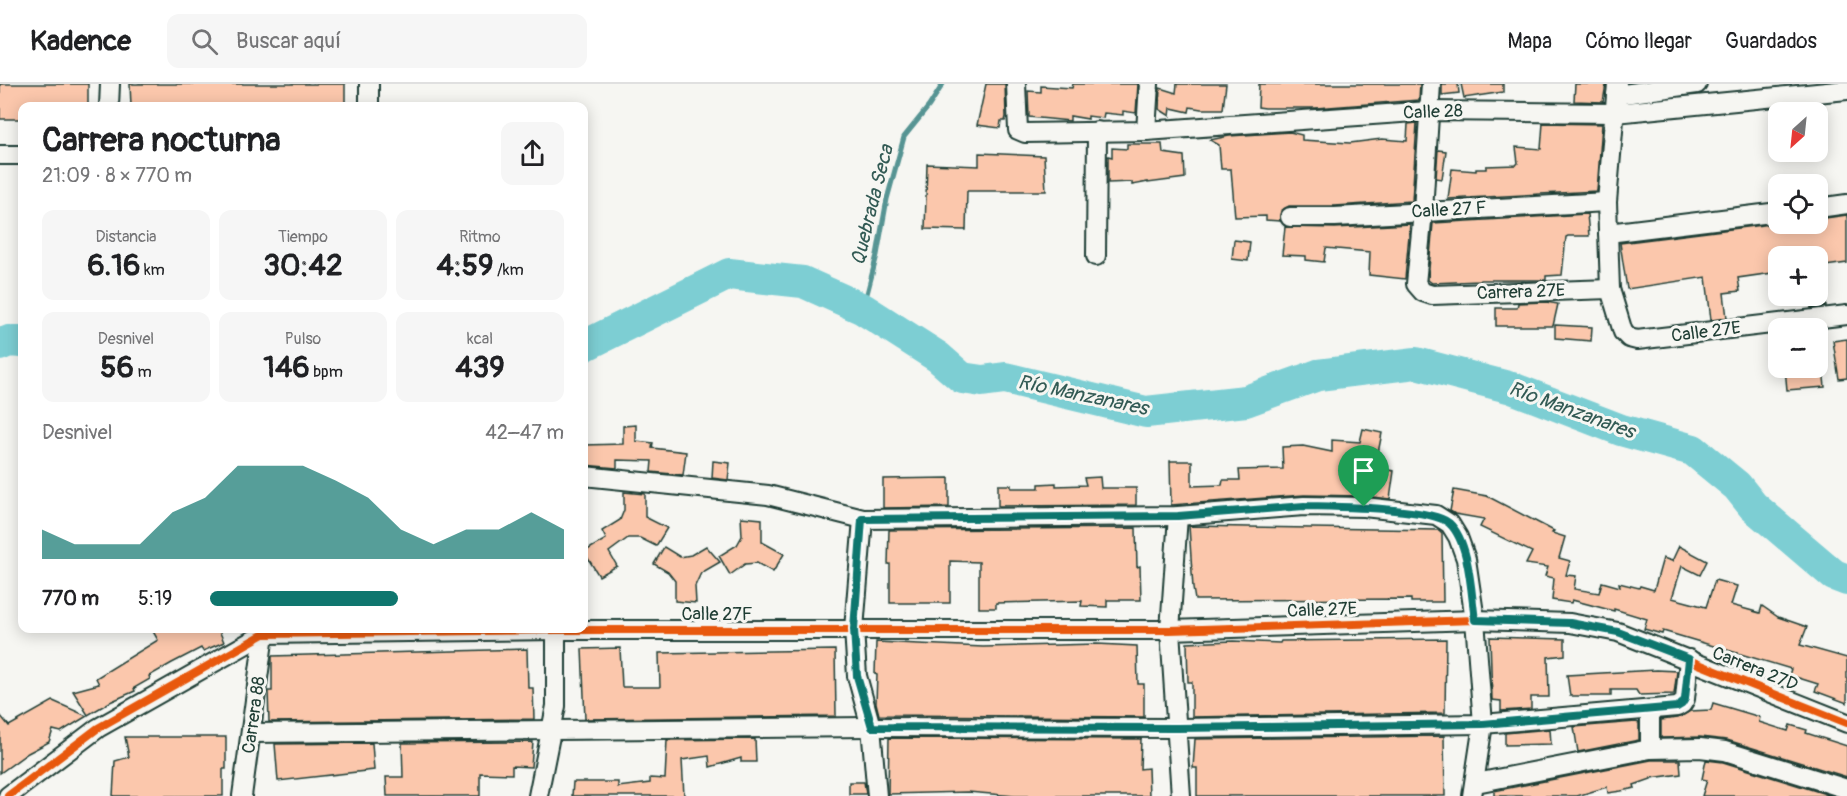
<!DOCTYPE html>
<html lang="es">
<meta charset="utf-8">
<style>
:root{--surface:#fff;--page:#f6f6f6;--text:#202124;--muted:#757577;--line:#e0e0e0;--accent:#0f766e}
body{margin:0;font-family:Pangolin,sans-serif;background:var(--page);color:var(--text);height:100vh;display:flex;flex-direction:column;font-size:22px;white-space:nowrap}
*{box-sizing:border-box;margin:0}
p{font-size:20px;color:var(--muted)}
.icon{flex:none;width:33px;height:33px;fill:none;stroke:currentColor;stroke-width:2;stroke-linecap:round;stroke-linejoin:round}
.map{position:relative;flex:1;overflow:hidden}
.drawer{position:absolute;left:18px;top:18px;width:570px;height:531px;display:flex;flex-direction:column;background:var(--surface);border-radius:12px;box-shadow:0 3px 15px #0003}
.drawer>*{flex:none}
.needle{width:39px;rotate:207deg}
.fabs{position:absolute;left:1768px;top:18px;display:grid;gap:12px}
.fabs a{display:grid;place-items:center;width:60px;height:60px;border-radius:12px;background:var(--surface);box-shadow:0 3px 15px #0003;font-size:30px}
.pin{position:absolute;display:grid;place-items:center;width:51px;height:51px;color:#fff;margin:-62px -26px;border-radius:50% 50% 50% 0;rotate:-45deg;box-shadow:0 0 6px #0007}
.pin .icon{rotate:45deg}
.round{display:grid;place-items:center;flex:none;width:63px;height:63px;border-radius:12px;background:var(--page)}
.headline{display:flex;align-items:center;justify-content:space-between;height:102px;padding:0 24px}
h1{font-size:33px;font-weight:700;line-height:45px}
.metrics{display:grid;grid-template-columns:repeat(3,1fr);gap:9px;height:102px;padding:6px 24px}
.metrics div{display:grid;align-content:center;border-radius:12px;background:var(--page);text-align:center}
.metrics b{font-size:30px;font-weight:700}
.metrics small{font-size:16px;font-weight:400}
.metrics p{font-size:16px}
.chart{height:168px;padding:12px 24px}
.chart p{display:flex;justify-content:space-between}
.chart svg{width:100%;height:108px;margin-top:6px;fill:var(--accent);opacity:.7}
ul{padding:0 24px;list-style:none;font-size:20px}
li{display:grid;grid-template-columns:96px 72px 1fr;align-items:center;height:45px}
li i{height:15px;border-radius:8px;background:var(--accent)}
header{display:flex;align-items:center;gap:36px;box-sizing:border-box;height:84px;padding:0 30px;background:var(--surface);border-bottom:2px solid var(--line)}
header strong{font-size:28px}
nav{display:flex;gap:33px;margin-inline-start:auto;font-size:21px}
.search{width:420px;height:54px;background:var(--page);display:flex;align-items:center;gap:15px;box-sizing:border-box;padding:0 21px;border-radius:12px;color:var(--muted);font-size:22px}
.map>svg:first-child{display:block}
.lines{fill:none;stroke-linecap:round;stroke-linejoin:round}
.stream{stroke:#579493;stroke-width:5}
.river{stroke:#7dced3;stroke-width:32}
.building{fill:#fbc7ac;stroke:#1f3d34;stroke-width:1.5}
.street-casing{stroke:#1f3d34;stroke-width:22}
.street{stroke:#f6f6f2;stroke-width:18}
.cycleway-casing{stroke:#f6f6f2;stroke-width:11}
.cycleway{stroke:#e8590c;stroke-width:8}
.route-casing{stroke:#fff;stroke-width:12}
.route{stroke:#0f766e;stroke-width:8}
.labels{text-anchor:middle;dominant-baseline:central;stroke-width:6;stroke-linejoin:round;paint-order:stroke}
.street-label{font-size:18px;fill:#1f3d34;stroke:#f6f6f2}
.water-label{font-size:20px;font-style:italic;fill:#325a54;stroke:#f6f6f2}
</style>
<header>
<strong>Kadence</strong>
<div class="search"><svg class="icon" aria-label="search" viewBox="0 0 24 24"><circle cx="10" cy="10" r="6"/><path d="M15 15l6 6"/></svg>Buscar aquí</div>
<nav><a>Mapa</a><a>Cómo llegar</a><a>Guardados</a></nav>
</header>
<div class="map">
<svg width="1847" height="712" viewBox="0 0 1847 712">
<rect width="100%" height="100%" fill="#f6f6f2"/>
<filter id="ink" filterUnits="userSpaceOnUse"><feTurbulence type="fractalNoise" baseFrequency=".0167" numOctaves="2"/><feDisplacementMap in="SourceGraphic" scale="12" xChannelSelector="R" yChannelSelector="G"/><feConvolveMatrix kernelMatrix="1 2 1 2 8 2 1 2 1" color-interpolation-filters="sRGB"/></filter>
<g filter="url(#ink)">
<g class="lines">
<g class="stream">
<path d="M863,225L877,171L887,115L904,53L929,22L943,0"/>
<path d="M0,246L9,257"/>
</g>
<g class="river">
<path d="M0,261L9,257L22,258"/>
<path d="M584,262L729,190L803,198L863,225L938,273L962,294L982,297L1005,294L1146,328L1246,317L1318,291L1416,279L1512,304L1621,346L1693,366L1737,402L1753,422L1834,491L1847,496"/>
</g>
</g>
<g class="building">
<path d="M0,0H88V22H22V35H0Z"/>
<path d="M130,0H345V22H131Z"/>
<path d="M986,0H1005L1006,33L1005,37H1001L1000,44L977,41Z"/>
<path d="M1073,0H1138L1136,29L1123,27V31L1104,29L1103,34L1088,32V35L1070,32V37L1029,33L1028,7L1041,8V2L1072,4Z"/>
<path d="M1177,0H1226L1223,25H1201L1190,23L1189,28L1171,24L1170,32L1159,25L1160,4L1176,9Z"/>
<path d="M1259,0H1420L1419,16L1316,24H1265L1258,23Z"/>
<path d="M1442,0H1458L1459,9L1442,11Z"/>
<path d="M1461,0H1503V8L1464,14Z"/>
<path d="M1575,0H1606L1603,18L1574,17Z"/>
<path d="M1417,39L1412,117L1335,122H1289L1281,127L1280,137L1266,136V132L1235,133L1231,85H1221L1219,61L1210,56L1229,52L1290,48L1302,51V56L1350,59L1382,55L1407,57L1408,40Z"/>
<path d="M1543,39L1602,40L1597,107L1448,115L1452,85L1476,87V85H1486V82L1516,81L1518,79L1516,63L1541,65Z"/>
<path d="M1127,60H1162L1163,69L1184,72L1185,94L1148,99V98L1132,101V98L1108,99V72L1112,73V64L1127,65Z"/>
<path d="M1438,66L1446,67L1442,95L1436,94Z"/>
<path d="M979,69L1044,72L1046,107H967L966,146L925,145L927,80L979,82Z"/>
<path d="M1587,130L1589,152H1568L1566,153L1562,191L1546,192V196H1481L1480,197L1432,199L1428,196L1433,139Z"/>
<path d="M1847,131V179L1818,183V172H1779V188L1738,194L1740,207L1724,209L1727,234L1711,236L1706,193L1627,205L1620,159L1779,139L1818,140V135Z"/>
<path d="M1410,140L1405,195L1369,191L1370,168L1326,164L1324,178L1306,176V172L1282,171L1285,143L1335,144Z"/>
<path d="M1234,156L1250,158L1248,177L1232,175Z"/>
<path d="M1809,212H1825L1826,222L1811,224Z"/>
<path d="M1546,218L1558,220L1553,242H1496V224H1517L1518,219Z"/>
<path d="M1555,241L1592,243L1591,257L1555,254Z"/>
<path d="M1847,255V294L1839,295L1833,257Z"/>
<path d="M1785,284H1823L1825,303L1787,306Z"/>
<path d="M636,341V357L653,359L652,364L686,368L683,391L651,388L652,377L617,376V384L584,381V361L623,360V342Z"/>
<path d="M1363,345L1382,349L1375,384L1394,387L1390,415L1364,412L1304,411L1171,421L1170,377H1192V402L1222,401L1223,396H1240L1239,386L1283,385L1282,363L1303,362L1332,368V356L1360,358Z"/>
<path d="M713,377L730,379L728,396L712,394Z"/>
<path d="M1100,393L1101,404H1136V421L998,422V401H1011V404H1039V400L1056,399V402L1086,401L1084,394Z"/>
<path d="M949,394V423L883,424V395Z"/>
<path d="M1454,406L1487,412L1554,447L1552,449L1565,453L1559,474L1570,477L1566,491L1576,492L1574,505L1599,509L1602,498L1620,503L1619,499L1639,504L1640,502L1654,506L1663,474L1672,477L1679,462L1707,477L1700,491L1682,482L1672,514L1706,523L1715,496L1737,502L1731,521L1760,529L1762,522L1778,533L1807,543L1800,561L1847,574V619L1815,607L1818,600L1789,591L1791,585L1663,547L1662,550L1644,545L1647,535L1614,525V527L1572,516L1571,519L1552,516L1554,494L1545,492L1548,483L1526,480L1532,468L1480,443L1484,435L1455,430L1450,427Z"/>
<path d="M624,408L645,410V433L667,444L656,462L640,454H628L609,468L617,482L599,492L584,468L606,455L602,447L620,436L624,426Z"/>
<path d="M741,433L762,435V458L784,470L773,488L757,479L745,480L730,491L719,472L737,461L742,452Z"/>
<path d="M1189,442L1439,446L1442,449L1443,518H1411V515L1195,516L1193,504Z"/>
<path d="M1136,444L1137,483L1140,482L1141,516H1107V523L1081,522L1082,517L996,519V524H979V478L950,477V519H890V480H888L889,446Z"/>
<path d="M706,462L720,478L701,489L695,502L696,519L675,517V497L668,488L654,480L664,463L680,473L691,471Z"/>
<path d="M151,544H218L224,558L203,567L201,564L172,579L149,592L150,595L134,604L135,607L110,618L88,631L73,607L99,600L96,594L158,556Z"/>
<path d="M1490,553L1565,555V571L1548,573L1549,613H1531V625L1501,627V617L1492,616Z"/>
<path d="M1446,555L1445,629L1192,633V598H1188L1187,559L1233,557L1280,559L1281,557Z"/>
<path d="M876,558L983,563L1097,560L1137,562L1138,600H1144V633L879,631L876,619L877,591L875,590Z"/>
<path d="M620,564L622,603H660L659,569L835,566L836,632L585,635L582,565Z"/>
<path d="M527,565L528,604H533L534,635L269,638L268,607H272V572Z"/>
<path d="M1656,586L1677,587L1674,610L1639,611L1636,606H1611V612H1570L1567,591Z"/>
<path d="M53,617L87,632L61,648L53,646L49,658L28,669L0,689V631L9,642Z"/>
<path d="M1713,619L1760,633L1759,638L1788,647L1790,641L1807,646L1806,649L1847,662V693L1727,656L1700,653L1661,654V636L1678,634L1690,627L1711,626Z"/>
<path d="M1636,638L1639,639V656L1578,668L1574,643Z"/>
<path d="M1550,645L1551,660L1505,661V649Z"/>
<path d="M1444,652L1445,712H1197V684H1193L1195,655Z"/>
<path d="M125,653H226V685H223V712H113L115,677L129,673Z"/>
<path d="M889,654L1141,655L1140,685L1148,684L1149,712H1015L968,708L888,710Z"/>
<path d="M755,655L756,678H741V674L710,683L709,672L682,676L684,712H572L573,698H618V703L650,699V694L665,695L667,656Z"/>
<path d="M533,658L531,683L512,682V690L480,689V712H387L386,693H403L402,659Z"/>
<path d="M372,659L374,686L278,697L275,660Z"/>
<path d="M1651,676H1680L1681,690L1651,694V695L1634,701L1635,704L1621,707L1608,709L1607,703L1577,712H1494V707Z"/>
<path d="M1706,676L1723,678L1832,712H1702L1707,696L1702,695Z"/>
<path d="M849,698H864L866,710H849Z"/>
</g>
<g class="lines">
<g class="street-casing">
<g id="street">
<path d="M1016,0L1018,46L1025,49L1146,47L1429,27L1615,29L1847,6"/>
<path d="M1431,0L1423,127L1416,200L1423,208L1432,211L1610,205"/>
<path d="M1617,0L1607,118L1610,205L1623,248L1629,254L1637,256L1847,231"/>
<path d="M1616,11L1697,0"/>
<path d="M109,22L110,0"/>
<path d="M369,22V0"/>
<path d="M1146,47L1149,0"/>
<path d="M0,71H22"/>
<path d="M1818,124L1847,120"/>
<path d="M1290,133H1335L1607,118"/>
<path d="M1608,149L1779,128"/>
<path d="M1096,172L1097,47"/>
<path d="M584,392L768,411L863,435L1178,432L1304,422L1364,423L1436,431L1450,440L1458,453L1466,475L1475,536L1483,640L1472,712"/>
<path d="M1178,432L1170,546L1181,712"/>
<path d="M863,435L854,545L857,592L871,643L877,712"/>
<path d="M252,649L871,643L1177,644L1483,640L1677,623L1682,620L1685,615L1689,575"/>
<path d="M1650,665V626"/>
<path d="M1476,699L1650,665L1700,664L1725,667L1847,705"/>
<path d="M8,712L98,644L264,550L556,546H1170L1475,536L1570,539L1618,548L1847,639"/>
<path d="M242,712L264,550"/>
<path d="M538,712L556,622V546"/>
</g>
</g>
<use href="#street" class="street"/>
<g class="cycleway-casing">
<path id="cycleway" d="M8,712L98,644L264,550L556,546H1170L1475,536L1570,539L1618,548L1847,639"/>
</g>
<use href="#cycleway" class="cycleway"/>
</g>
</g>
<g class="lines" filter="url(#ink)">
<g class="route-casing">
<path id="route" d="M1304,422C1332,423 1430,423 1449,439C1470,458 1471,509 1475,536L1570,539L1618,548L1689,575L1685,615L1682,620L1677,623L1483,640L1177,644L872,643L857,592L854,545L862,435L1178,432Z"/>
</g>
<use href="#route" class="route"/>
</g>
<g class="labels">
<g class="street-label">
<text transform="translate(1433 28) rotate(-2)">Calle 28</text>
<text transform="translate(1449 126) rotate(-3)">Calle 27 F</text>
<text transform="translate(1521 208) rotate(-2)">Carrera 27E</text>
<text transform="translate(1706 248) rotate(-7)">Calle 27E</text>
<text transform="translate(1322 526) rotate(-2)">Calle 27E</text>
<text x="717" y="530">Calle 27F</text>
<text transform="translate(1755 585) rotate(22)">Carrera 27D</text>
<text transform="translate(254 631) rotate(-82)">Carrera 88</text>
</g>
<g class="water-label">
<text transform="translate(872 121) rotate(-76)">Quebrada Seca</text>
<text transform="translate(1083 311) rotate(12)">Río Manzanares</text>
<text transform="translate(1572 326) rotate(20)">Río Manzanares</text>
</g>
</g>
</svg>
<div class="fabs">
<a><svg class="needle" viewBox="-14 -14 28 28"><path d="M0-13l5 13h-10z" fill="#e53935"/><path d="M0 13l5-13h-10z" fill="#757577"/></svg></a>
<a><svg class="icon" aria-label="locate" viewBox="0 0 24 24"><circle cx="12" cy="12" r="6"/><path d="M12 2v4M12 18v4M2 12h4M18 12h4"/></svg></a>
<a>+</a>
<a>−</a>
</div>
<div class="pin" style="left:1364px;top:423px;background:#1e9e55"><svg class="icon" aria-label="arrive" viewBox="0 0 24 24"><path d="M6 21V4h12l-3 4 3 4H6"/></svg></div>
<section class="drawer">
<div class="headline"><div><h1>Carrera nocturna</h1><p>21:09 · 8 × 770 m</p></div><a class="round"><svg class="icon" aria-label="share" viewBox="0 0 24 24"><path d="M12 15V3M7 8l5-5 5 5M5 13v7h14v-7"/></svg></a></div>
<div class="metrics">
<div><p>Distancia</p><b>6.16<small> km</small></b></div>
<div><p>Tiempo</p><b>30:42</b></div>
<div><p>Ritmo</p><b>4:59<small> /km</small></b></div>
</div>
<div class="metrics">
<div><p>Desnivel</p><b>56<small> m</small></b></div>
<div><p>Pulso</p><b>146<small> bpm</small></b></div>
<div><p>kcal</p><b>439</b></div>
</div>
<div class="chart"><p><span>Desnivel</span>42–47 m</p>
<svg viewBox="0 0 160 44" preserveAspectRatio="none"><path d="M0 44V32L10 38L20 38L30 38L40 25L50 19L60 6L70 6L80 6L90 12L100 19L110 32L120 38L130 32L140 32L150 25L160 32V44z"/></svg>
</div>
<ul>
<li><b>770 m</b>5:19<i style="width:53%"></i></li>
</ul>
</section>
</div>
